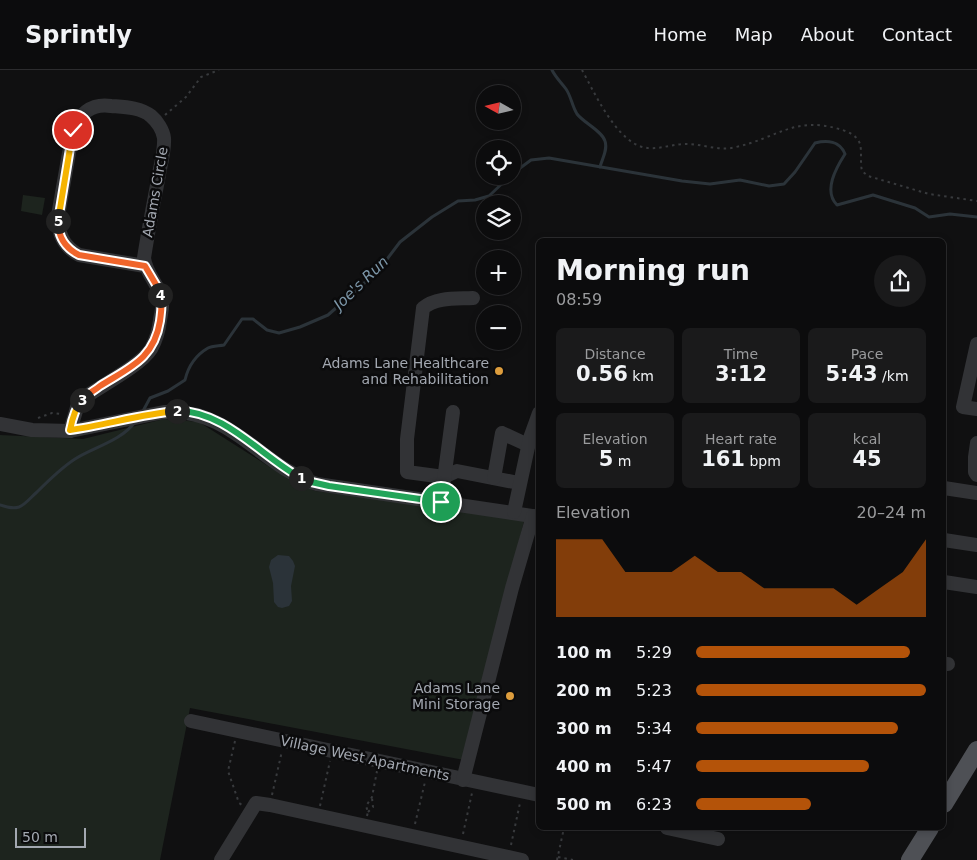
<!DOCTYPE html>
<meta charset="utf-8">
<style>
:root{--surface:#0c0c0d;--page:#1a1a1b;--text:#f1f3f6;--muted:#9a9b9d;--line:#2c2c2e;--accent:#b45309}
body{margin:0;font-family:"DejaVu Sans",sans-serif;background:var(--page);color:var(--text);height:100vh;display:flex;flex-direction:column;font-size:19px;white-space:nowrap}
*{box-sizing:border-box;margin:0}
p{font-size:16px;color:var(--muted)}
.icon{flex:none;width:28px;height:28px;fill:none;stroke:currentColor;stroke-width:2;stroke-linecap:round;stroke-linejoin:round}
.map{position:relative;flex:1;overflow:hidden}
.panel{position:absolute;left:536px;top:168px;width:410px;height:592px;display:flex;flex-direction:column;background:var(--surface);border-radius:8px;box-shadow:0 2px 8px #0003,0 0 0 1px var(--line)}
.panel>*{flex:none}
.needle{width:32px;rotate:278deg}
.buttons{position:absolute;left:476px;top:15px;display:grid;gap:10px}
.buttons a{display:grid;place-items:center;width:45px;height:45px;border-radius:50%;background:var(--surface);box-shadow:0 2px 8px #0003,0 0 0 1px var(--line);font-size:25px}
.scale{position:absolute;left:15px;bottom:12px;width:71px;box-sizing:border-box;padding-left:5px;border:2px solid #a3a8b1;border-top:0;font-size:14px;line-height:18px;white-space:nowrap;color:#a3a8b1;-webkit-text-stroke:4px #0b0b0c;paint-order:stroke}
.pin{position:absolute;display:grid;place-items:center;width:42px;height:42px;color:#fff;margin:-21px;border:2px solid #fff;border-radius:50%;box-shadow:0 1px 5px #0007}
.km{position:absolute;width:25px;height:25px;margin:-12px;border-radius:50%;background:#222;color:#fff;font-size:14px;line-height:25px;text-align:center}
.round{display:grid;place-items:center;flex:none;width:52px;height:52px;border-radius:26px;background:var(--page)}
.head{display:flex;align-items:center;justify-content:space-between;height:85px;padding:0 20px}
h1{font-size:28px;font-weight:800;line-height:38px}
.metrics{display:grid;grid-template-columns:repeat(3,1fr);gap:8px;height:85px;padding:5px 20px}
.metrics div{display:grid;align-content:center;border-radius:8px;background:var(--page);text-align:center}
.metrics b{font-size:21px;font-weight:800}
.metrics small{font-size:14px;font-weight:400}
.metrics p{font-size:14px}
.chart{height:140px;padding:10px 20px}
.chart p{display:flex;justify-content:space-between}
.chart svg{width:100%;height:90px;margin-top:5px;fill:var(--accent);opacity:.7}
ul{padding:0 20px;list-style:none;font-size:16px}
li{display:grid;grid-template-columns:80px 60px 1fr;align-items:center;height:38px}
li i{height:12px;border-radius:6px;background:var(--accent)}
header{display:flex;align-items:center;gap:30px;box-sizing:border-box;height:70px;padding:0 25px;background:var(--surface);border-bottom:1px solid var(--line)}
header strong{font-size:24px}
nav{display:flex;gap:28px;margin-inline-start:auto;font-size:18px}
.map>svg:first-child{display:block}
.green{fill:#1d241e}
.water{fill:#2b3339}
.lines{fill:none;stroke-linecap:round;stroke-linejoin:round}
.stream{stroke:#2b3339;stroke-width:3}
.path{stroke:#383a3d;stroke-width:2;stroke-dasharray:2.5 4;stroke-linecap:butt}
.minor{stroke:#323336;stroke-width:14}
.major{stroke:#4e5055;stroke-width:18}
.split-1-casing{stroke:#fff;stroke-width:10}
.split-2-casing{stroke:#fff;stroke-width:10}
.split-3-casing{stroke:#fff;stroke-width:10}
.split-4-casing{stroke:#fff;stroke-width:10}
.split-5-casing{stroke:#fff;stroke-width:10}
.split-6-casing{stroke:#fff;stroke-width:10}
.split-1{stroke:#22a559;stroke-width:6}
.split-2{stroke:#22a559;stroke-width:6}
.split-3{stroke:#f5b400;stroke-width:6}
.split-4{stroke:#f0652b;stroke-width:6}
.split-5{stroke:#f0652b;stroke-width:6}
.split-6{stroke:#f5b400;stroke-width:6}
.poi-dot{fill:#dd9d3d;stroke:#0b0b0c;stroke-width:2}
.labels{text-anchor:middle;dominant-baseline:central;stroke-width:5;stroke-linejoin:round;paint-order:stroke}
.street-label{font-size:14px;fill:#a3a8b1;stroke:#0b0b0c}
.poi-label{font-size:14px;fill:#a3a8b1;stroke:#0b0b0c;text-anchor:end}
.water-label{font-size:15px;font-style:italic;fill:#7d97a9;stroke:#0b0b0c}
</style>
<header>
<strong>Sprintly</strong>
<nav><a>Home</a><a>Map</a><a>About</a><a>Contact</a></nav>
</header>
<div class="map">
<svg width="977" height="790" viewBox="0 0 977 790">
<rect width="100%" height="100%" fill="#101011"/>
<g class="green">
<path d="M23,125L45,128L42,145L21,141Z"/>
<path d="M164,349L199,352L290,410L315,421L378,429L524,451L464,690L190,638L160,790H0V365L83,369Z"/>
</g>
<path class="water" d="M278,485L289,486L293,491L295,496L291,516L292,531L289,536L282,538L278,537L274,532L273,513L269,497L271,490Z"/>
<g class="lines">
<g class="stream">
<path d="M552,0C556,8 561,12 566,19C571,26 572,36 577,44C584,53 602,61 605,71C608,80 602,89 600,97"/>
<path d="M512,104L531,90L549,88L682,111L710,114L740,110L769,116L784,114L795,102L815,73C827,70 840,71 845,84C836,98 823,121 837,135L873,125L915,138L929,147L950,144L977,147"/>
<path d="M143,341L150,328L168,321L185,310C188,297 196,285 208,278C212,276 219,276 224,275L242,249H253L267,260L279,263L300,257L328,245L378,201L400,172L432,147L458,131L475,130L489,126L510,106"/>
<path d="M0,435C6,437 12,439 19,437C25,435 32,426 37,422C49,410 61,398 75,389C94,377 121,371 135,352"/>
</g>
<g class="path">
<path d="M582,0C594,22 612,61 635,74C651,83 666,75 683,74C701,73 719,82 736,77C777,68 794,46 839,59C847,61 857,65 860,74C862,82 860,92 862,101L868,106L929,124L977,131"/>
<path d="M165,45L186,27L201,7L219,0"/>
<path d="M38,348L52,343L62,344"/>
<path d="M235,671L228,701L239,733L242,735"/>
<path d="M272,725L282,681"/>
<path d="M320,736L330,691"/>
<path d="M368,742L373,737L372,728"/>
<path d="M367,746L368,742L366,736L372,727L377,701"/>
<path d="M415,754L425,712"/>
<path d="M463,764L472,723"/>
<path d="M511,775L520,733"/>
<path d="M558,787L573,790"/>
<path d="M557,790L564,758"/>
</g>
<g class="minor">
<path d="M473,228C456,229 437,227 423,238L407,369V402L444,407L457,401L519,413"/>
<path d="M977,274L963,337L977,339"/>
<path d="M0,354L32,360L70,361L164,342C233,338 259,396 317,414L539,447"/>
<path d="M70,361L78,334L85,327C101,316 141,295 151,279C156,270 159,260 160,250C161,244 163,237 162,231C160,215 146,205 144,188C148,162 153,136 158,110C160,96 165,81 164,68C163,60 157,51 151,46C140,37 123,37 111,36C91,33 80,44 73,60L58,146C58,164 63,176 79,185L145,196"/>
<path d="M977,373L975,387V402L977,405"/>
<path d="M494,408L502,363L528,375"/>
<path d="M944,418L977,423"/>
<path d="M441,432L453,342"/>
<path d="M514,442L530,368L539,343"/>
<path d="M944,470L977,475"/>
<path d="M944,512L977,517"/>
<path d="M944,594H948"/>
<path d="M191,651L539,725"/>
<path d="M463,710L512,518L533,446"/>
<path d="M667,758L718,769"/>
<path d="M221,790L256,733L270,735L522,790"/>
</g>
<g class="major">
<path d="M944,734L977,680"/>
<path d="M910,790L930,758"/>
</g>
</g>
<g class="lines">
<g class="split-1-casing">
<path id="split-1" d="M301,408L307,411L329,416L441,432"/>
</g>
<g class="split-2-casing">
<path id="split-2" d="M177,341C224,340 262,387 301,408"/>
</g>
<g class="split-3-casing">
<path id="split-3" d="M82,330C75,338 72,350 70,360C106,355 141,344 177,341"/>
</g>
<g class="split-4-casing">
<path id="split-4" d="M82,330C87,324 94,321 100,316C130,297 154,289 160,251C161,242 163,234 160,225"/>
</g>
<g class="split-5-casing">
<path id="split-5" d="M58,151C58,166 65,178 79,185L145,196L158,218L160,225"/>
</g>
<g class="split-6-casing">
<path id="split-6" d="M58,151L73,60"/>
</g>
<use href="#split-1" class="split-1"/>
<use href="#split-2" class="split-2"/>
<use href="#split-3" class="split-3"/>
<use href="#split-4" class="split-4"/>
<use href="#split-5" class="split-5"/>
<use href="#split-6" class="split-6"/>
</g>
<g class="poi-dot">
<circle cx="499" cy="301" r="5"/>
<circle cx="510" cy="626" r="5"/>
</g>
<g class="labels">
<g class="street-label">
<text transform="translate(155 122) rotate(-80)">Adams Circle</text>
<text transform="translate(365 688) rotate(12)">Village West Apartments</text>
</g>
<g class="poi-label">
<text x="489" y="293">Adams Lane Healthcare<tspan x="489" dy="16">and Rehabilitation</tspan></text>
<text x="500" y="618">Adams Lane<tspan x="500" dy="16">Mini Storage</tspan></text>
</g>
<g class="water-label">
<text transform="translate(361 213) rotate(-44)">Joe's Run</text>
</g>
</g>
</svg>
<div class="buttons">
<a><svg class="needle" viewBox="-14 -14 28 28"><path d="M0-13l5 13h-10z" fill="#e53935"/><path d="M0 13l5-13h-10z" fill="#9a9b9d"/></svg></a>
<a><svg class="icon" aria-label="locate" viewBox="0 0 24 24"><circle cx="12" cy="12" r="6"/><path d="M12 2v4M12 18v4M2 12h4M18 12h4"/></svg></a>
<a><svg class="icon" aria-label="layers" viewBox="0 0 24 24"><path d="M12 4l9 5-9 5-9-5zM3 14l9 5 9-5"/></svg></a>
<a>+</a>
<a>−</a>
</div>
<div class="scale">50 m</div>
<div class="pin" style="left:441px;top:432px;background:#1e9e55"><svg class="icon" aria-label="arrive" viewBox="0 0 24 24"><path d="M6 21V4h12l-3 4 3 4H6"/></svg></div>
<div class="pin" style="left:73px;top:60px;background:#d93025"><svg class="icon" aria-label="check" viewBox="0 0 24 24"><path d="M5 12l5 5 9-10"/></svg></div>
<b class="km" style="left:301px;top:408px">1</b>
<b class="km" style="left:177px;top:341px">2</b>
<b class="km" style="left:82px;top:330px">3</b>
<b class="km" style="left:160px;top:225px">4</b>
<b class="km" style="left:58px;top:151px">5</b>
<section class="panel">
<div class="head"><div><h1>Morning run</h1><p>08:59</p></div><a class="round"><svg class="icon" aria-label="share" viewBox="0 0 24 24"><path d="M12 15V3M7 8l5-5 5 5M5 13v7h14v-7"/></svg></a></div>
<div class="metrics">
<div><p>Distance</p><b>0.56<small> km</small></b></div>
<div><p>Time</p><b>3:12</b></div>
<div><p>Pace</p><b>5:43<small> /km</small></b></div>
</div>
<div class="metrics">
<div><p>Elevation</p><b>5<small> m</small></b></div>
<div><p>Heart rate</p><b>161<small> bpm</small></b></div>
<div><p>kcal</p><b>45</b></div>
</div>
<div class="chart"><p><span>Elevation</span>20–24 m</p>
<svg viewBox="0 0 160 44" preserveAspectRatio="none"><path d="M0 44V6L10 6L20 6L30 22L40 22L50 22L60 14L70 22L80 22L90 30L100 30L110 30L120 30L130 38L140 30L150 22L160 6V44z"/></svg>
</div>
<ul>
<li><b>100 m</b>5:29<i style="width:93%"></i></li>
<li><b>200 m</b>5:23<i style="width:100%"></i></li>
<li><b>300 m</b>5:34<i style="width:88%"></i></li>
<li><b>400 m</b>5:47<i style="width:75%"></i></li>
<li><b>500 m</b>6:23<i style="width:50%"></i></li>
</ul>
</section>
</div>
